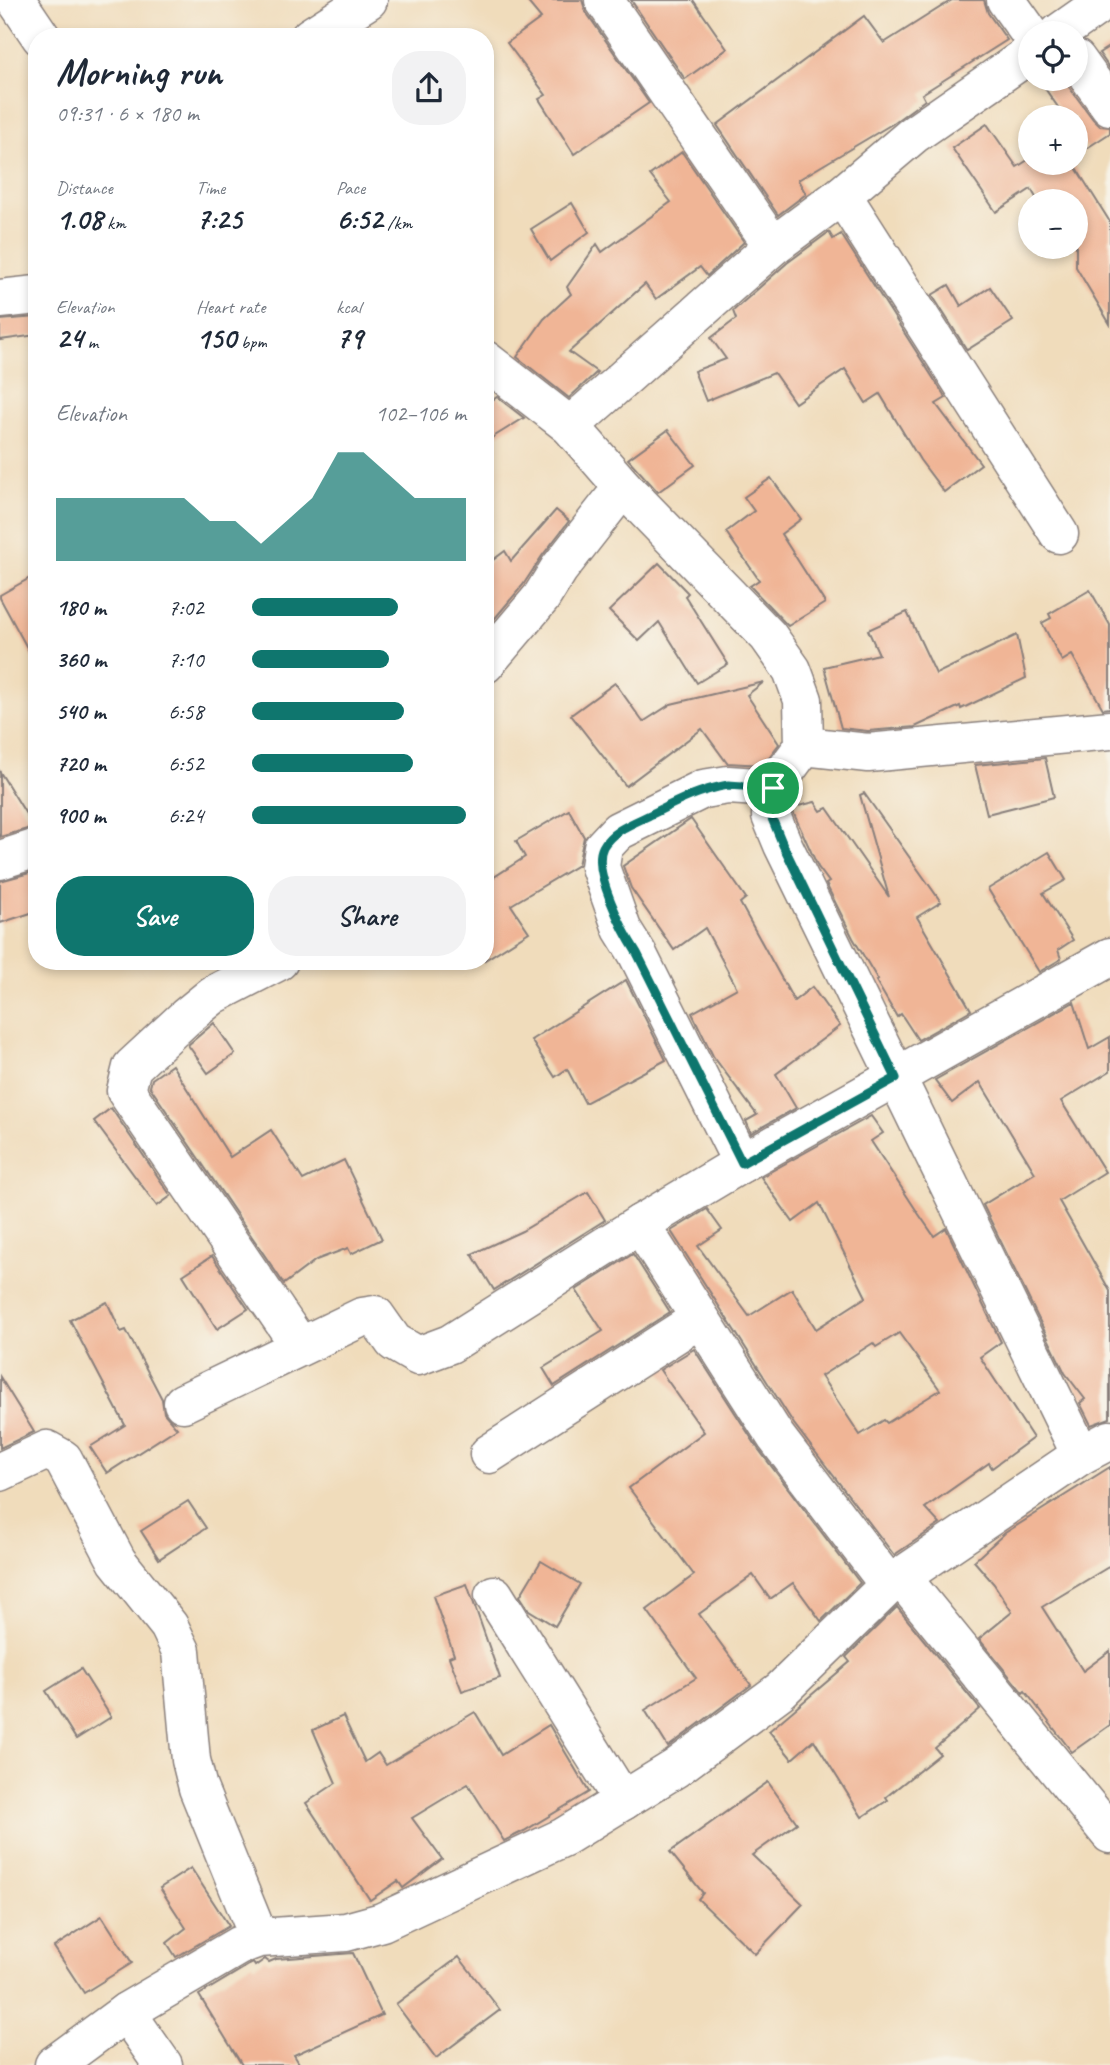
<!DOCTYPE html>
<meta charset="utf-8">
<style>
:root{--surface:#fff;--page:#f2f2f3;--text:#1f2937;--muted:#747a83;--accent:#0f766e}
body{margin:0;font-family:Caveat,sans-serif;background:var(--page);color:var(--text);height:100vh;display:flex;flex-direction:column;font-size:26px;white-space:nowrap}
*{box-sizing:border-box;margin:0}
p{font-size:23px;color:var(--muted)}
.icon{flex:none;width:38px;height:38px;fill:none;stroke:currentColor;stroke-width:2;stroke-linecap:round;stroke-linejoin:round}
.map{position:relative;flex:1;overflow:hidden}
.sheet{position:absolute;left:28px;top:28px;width:466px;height:942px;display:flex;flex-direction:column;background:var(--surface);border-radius:28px;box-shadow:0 4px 10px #0003}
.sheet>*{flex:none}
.tools{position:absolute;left:1018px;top:21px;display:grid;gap:14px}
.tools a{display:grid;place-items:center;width:70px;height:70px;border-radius:50%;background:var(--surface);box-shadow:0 4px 10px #0003;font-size:35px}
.pin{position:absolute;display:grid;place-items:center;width:60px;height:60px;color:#fff;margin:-30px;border:4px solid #fff;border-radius:50%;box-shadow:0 2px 7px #0007}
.round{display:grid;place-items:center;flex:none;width:74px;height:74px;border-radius:28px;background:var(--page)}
.summary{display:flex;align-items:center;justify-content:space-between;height:119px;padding:0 28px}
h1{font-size:38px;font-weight:800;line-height:52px}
.figures{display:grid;grid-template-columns:repeat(3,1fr);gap:10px;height:119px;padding:7px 28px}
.figures div{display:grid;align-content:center}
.figures b{font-size:30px;font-weight:800}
.figures small{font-size:19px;font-weight:400}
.figures p{font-size:19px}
.chart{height:196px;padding:14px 28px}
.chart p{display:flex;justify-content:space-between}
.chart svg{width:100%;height:126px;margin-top:7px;fill:var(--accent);opacity:.7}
.action{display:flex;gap:14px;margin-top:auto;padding:14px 28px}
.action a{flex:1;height:80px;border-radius:28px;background:var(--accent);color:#fff;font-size:28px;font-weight:800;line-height:80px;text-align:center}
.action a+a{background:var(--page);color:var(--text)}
ul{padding:0 28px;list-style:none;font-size:23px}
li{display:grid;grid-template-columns:112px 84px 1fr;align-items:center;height:52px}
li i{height:18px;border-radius:9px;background:var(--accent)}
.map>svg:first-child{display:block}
.building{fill:#f0b596;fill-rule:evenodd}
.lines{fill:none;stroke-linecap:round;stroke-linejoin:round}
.minor-casing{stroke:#897f7b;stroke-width:41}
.minor{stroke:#fff;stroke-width:38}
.route-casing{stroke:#fff;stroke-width:14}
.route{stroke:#0f766e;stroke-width:9}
</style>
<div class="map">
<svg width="1110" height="2065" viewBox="0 0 1110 2065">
<rect width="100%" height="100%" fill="#f7f3e8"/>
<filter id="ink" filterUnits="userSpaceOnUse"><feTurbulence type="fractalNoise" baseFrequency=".0143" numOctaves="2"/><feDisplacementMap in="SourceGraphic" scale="14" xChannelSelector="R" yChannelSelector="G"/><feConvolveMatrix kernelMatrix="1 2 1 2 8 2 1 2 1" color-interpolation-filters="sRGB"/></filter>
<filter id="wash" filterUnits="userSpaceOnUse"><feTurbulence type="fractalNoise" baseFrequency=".00686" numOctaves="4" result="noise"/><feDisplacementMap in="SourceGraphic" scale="28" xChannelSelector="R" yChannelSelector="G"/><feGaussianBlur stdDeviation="1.57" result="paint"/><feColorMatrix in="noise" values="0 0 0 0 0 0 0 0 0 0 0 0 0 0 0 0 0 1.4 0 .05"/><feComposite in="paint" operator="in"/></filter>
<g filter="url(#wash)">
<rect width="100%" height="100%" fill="#f0dcbb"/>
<g id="blocks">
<g class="building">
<path d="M526,0H582L586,12L649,103L574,154L539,99L546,95L507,43L541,18Z"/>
<path d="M631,0H693L727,49L685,79Z"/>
<path d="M952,0H984L988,13L1007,40L922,94L925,100L892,124L798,180L806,194L778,215L717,125L864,16L884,43Z"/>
<path d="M1110,46V69L1099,53Z"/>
<path d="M1063,79L1093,119L1100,126L1110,127V133L1087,148L1076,133V117H1065L1046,90Z"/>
<path d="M987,124L1017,167L1031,158V163H1073L1110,222V324L1076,267V201H1038L1031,189L996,212L952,148Z"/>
<path d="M682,152L744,242L707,276L700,267L656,299L645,284L569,352L597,372L569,398L517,357L544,319L571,294L567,287L597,244L602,252L671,202L650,175Z"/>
<path d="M572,203L589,232L550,261L531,229Z"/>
<path d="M829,232L833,239L841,234L946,398L936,404L981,464L944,492L920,460L880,394L866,403L845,369L795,403L774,373L706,401L694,371L726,359L711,338L736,319L733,311L787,263Z"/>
<path d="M949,285L961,306L990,287L1013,321L967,350L932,295Z"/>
<path d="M37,317V335L0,340V320Z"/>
<path d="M497,397L524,418L485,442V405Z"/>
<path d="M668,430L695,465L658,492L628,459Z"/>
<path d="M771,478L801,519L781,534L825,603L788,626L750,586L759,580L726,532L754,511L744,497Z"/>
<path d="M556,510L569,521L542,556L523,585L485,630V566L505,551L511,561Z"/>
<path d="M659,563L688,593L685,596L728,664L697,683L659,622L639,641L609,611Z"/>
<path d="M37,574V666L0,598V595Z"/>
<path d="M1090,590L1110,625V708L1103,709L1072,655L1062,661L1042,623L1051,618L1049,614Z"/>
<path d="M907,612L936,674L1017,635L1026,678L961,709L960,706L915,727L868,731L841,728L824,667L879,654L868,630Z"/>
<path d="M764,682L747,695L779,744L763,765L727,763L702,729L626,786L571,715L615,683L643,722L671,704Z"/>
<path d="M1045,758L1054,797L987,814L975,765Z"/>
<path d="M0,772L34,827L0,837Z"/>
<path d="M864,793L941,902L917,917L971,1010L918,1040L901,1014L897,1017L876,981L878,980L853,938L826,884L829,882L818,867L793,812L794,807L815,802L821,811L827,808L889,897L860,795Z"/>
<path d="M569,810L584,837L578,865L511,905L529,932L485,960V862L494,877L525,857L516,841Z"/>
<path d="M691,819L746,898L740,903L794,1001L812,987L840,1026L776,1074L796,1108L751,1133L746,1121L757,1115L713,1056L692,1013L737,988L705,928L674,950L631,888L623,866Z"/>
<path d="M1049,852L1066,880L1043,893L1073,940L1058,950L1061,959L1039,972L988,889Z"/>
<path d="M37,871V911L0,923V881Z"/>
<path d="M626,980L666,1060L585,1103L567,1069L555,1077L531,1040Z"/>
<path d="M1074,1002L1089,1049L1110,1037V1071L1061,1101L1105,1172L1059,1201L1110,1291V1418L1091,1425L1080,1403L1085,1399L1065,1373L983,1205L1035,1173L980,1082L952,1103L935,1080Z"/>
<path d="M214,1023L235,1054L208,1073L188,1045Z"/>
<path d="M172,1065L230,1157L271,1130L303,1180L344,1160L382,1239L351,1254L348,1248L316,1260L284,1284L150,1087L152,1079Z"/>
<path d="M111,1108L171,1196L157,1206L94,1121Z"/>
<path d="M871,1116L883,1133L871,1141L918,1213L934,1236L946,1228L1001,1342L980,1357L1033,1438L992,1468L989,1463L925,1508L940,1524L894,1555L794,1424L671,1231L707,1209L722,1230L698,1246L749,1316L792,1289L816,1329L866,1297L819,1203L793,1222L761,1177ZM899,1333L940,1390L887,1423L884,1420L860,1435L821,1376L873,1343L876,1347Z"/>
<path d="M588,1192L605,1220L494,1290L472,1254L522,1231Z"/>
<path d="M633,1254L670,1312L554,1386L543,1368L603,1331L576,1290Z"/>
<path d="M212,1256L248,1309L217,1329L183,1275Z"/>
<path d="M107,1302L121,1332L126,1330L162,1399L164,1413L177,1428L107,1473L90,1447L125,1425L70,1320Z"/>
<path d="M694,1349L759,1450L860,1583L821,1621L793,1583L770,1599L753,1575L699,1614L751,1685L668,1747L645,1710L696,1678L647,1610L694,1575L629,1488L704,1432L660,1370Z"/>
<path d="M0,1377L34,1432L0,1448Z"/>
<path d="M1110,1467V1566L1042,1607L1083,1671L1110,1651V1725L1072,1752L1025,1691L1023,1693L979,1639L1012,1612L994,1584L974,1561L1005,1533Z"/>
<path d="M188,1501L206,1528L159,1559L141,1531Z"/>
<path d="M541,1561L580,1584L555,1626L529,1610L520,1596Z"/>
<path d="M467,1584L500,1678L462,1691L449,1657L454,1655L433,1596Z"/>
<path d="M897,1607L980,1709L935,1748L940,1754L886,1797L888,1800L862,1817L814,1740L792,1759L769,1731L850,1662L846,1657Z"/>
<path d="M81,1669L111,1717L76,1739L46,1691Z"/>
<path d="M475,1712L501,1755L549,1725L589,1792L524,1831L504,1841L468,1784L412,1818L442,1859L403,1888L398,1881L370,1900L306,1803L336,1783L313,1730L343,1716L365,1762L378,1753L386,1765Z"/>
<path d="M768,1782L797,1823L752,1855L803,1904L755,1954L698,1899L703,1893L670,1852Z"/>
<path d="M191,1868L229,1926L176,1957L167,1943L186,1928L160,1888Z"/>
<path d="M102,1916L132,1963L84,1993L54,1947Z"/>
<path d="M353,1953L382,2015L294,2055L300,2065H242L199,1995L249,1965L253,1963L255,1966L265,1959L269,1962L276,1959Z"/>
<path d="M459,1957L500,2010L436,2058L396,2004Z"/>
</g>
</g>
</g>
<g filter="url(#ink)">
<use href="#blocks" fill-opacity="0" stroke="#897f7b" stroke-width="2"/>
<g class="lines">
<g class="minor-casing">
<g id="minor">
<path d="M16,0L41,37"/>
<path d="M604,0L773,246"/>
<path d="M1006,0L1031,35"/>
<path d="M1059,33L1106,0"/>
<path d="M310,37L368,0"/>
<path d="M1076,59L1110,106"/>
<path d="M842,195L1059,534"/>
<path d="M0,299L37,295"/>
<path d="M485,360L570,426L623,487L768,636L792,670L803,700L804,746L773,788L771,816L783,845L1081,1455"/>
<path d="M570,426L773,246L842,195L913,135L1031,53"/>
<path d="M485,664L541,598L559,569L623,487"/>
<path d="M804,746L868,753L1110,730"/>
<path d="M0,860L37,848"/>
<path d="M279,961L213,995L186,1017L132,1067L126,1091L300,1346"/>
<path d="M742,1163L637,953L622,929L600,867L603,847L618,831L703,789L728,785L773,788"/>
<path d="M640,1224L776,1437L889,1585"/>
<path d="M183,1403L362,1317L375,1315L394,1342L418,1356L450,1344L640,1224L742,1163L1110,957"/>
<path d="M489,1454L699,1319"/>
<path d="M0,1472L47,1450L63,1459L117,1561L169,1626L181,1651L191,1760L198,1788L259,1938"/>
<path d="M901,1577L1110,1834"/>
<path d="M494,1595L623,1801"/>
<path d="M126,2012L163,2065"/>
<path d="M54,2065L126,2012L240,1945L259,1938L346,1932L382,1922L564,1837L676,1768L780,1691L889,1585L1081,1455L1110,1440"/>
</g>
</g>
<use href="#minor" class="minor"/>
</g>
</g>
<g class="lines" filter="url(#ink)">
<g class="route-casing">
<path id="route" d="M728,785L773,788L771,816L783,845L896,1078L742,1163L637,953C624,933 591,870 603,847C612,830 636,822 652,814C678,801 699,790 728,785Z"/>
</g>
<use href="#route" class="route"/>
</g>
</svg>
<div class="tools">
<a><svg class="icon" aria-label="locate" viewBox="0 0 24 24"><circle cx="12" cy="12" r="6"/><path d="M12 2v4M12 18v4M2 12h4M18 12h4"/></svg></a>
<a>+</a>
<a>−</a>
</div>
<div class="pin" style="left:773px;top:788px;background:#1e9e55"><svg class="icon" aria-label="arrive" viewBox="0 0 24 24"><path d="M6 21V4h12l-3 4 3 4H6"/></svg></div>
<section class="sheet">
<div class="summary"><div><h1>Morning run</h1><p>09:31 · 6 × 180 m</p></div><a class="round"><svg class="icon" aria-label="share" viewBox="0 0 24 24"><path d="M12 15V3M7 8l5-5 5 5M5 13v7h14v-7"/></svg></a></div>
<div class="figures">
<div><p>Distance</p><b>1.08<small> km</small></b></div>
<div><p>Time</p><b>7:25</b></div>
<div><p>Pace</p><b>6:52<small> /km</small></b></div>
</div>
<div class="figures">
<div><p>Elevation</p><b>24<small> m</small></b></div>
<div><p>Heart rate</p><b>150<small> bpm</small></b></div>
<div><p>kcal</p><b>79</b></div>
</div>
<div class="chart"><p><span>Elevation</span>102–106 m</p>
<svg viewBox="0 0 160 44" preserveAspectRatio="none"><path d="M0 44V22L10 22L20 22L30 22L40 22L50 22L60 30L70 30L80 38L90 30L100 22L110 6L120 6L130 14L140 22L150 22L160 22V44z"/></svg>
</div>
<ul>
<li><b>180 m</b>7:02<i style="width:68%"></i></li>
<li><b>360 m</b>7:10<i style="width:64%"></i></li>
<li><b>540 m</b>6:58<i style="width:71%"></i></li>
<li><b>720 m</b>6:52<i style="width:75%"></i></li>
<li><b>900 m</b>6:24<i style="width:100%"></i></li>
</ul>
<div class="action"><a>Save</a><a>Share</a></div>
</section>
</div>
